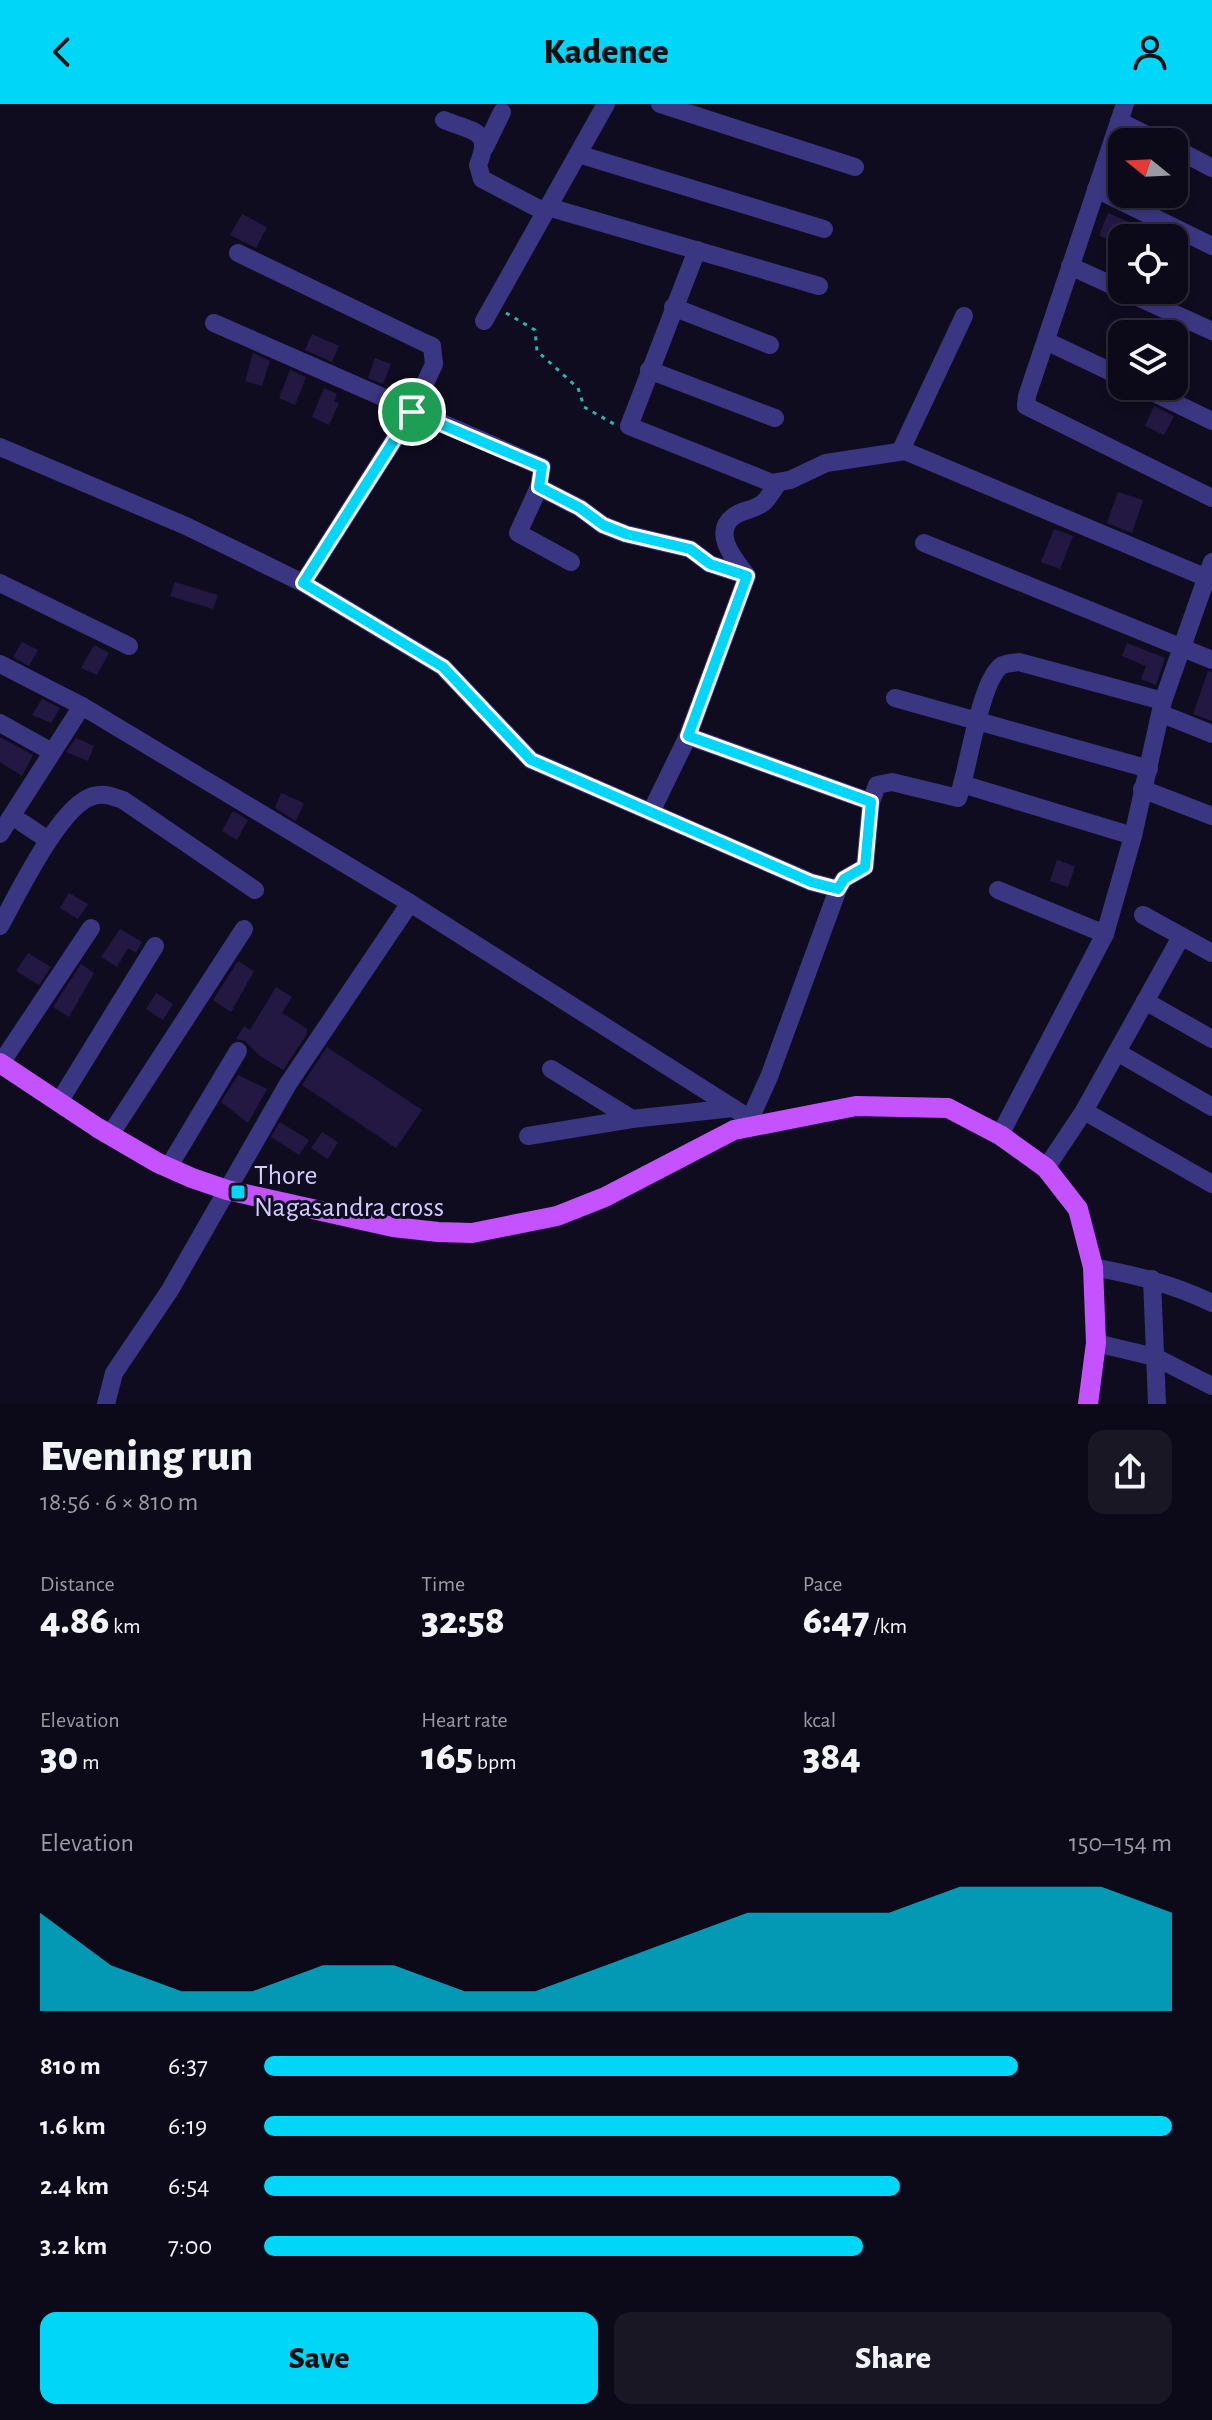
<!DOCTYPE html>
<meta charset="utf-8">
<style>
:root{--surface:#0c0918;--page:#1a1725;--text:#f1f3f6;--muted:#9a9aa2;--line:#2c2a37;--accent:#00d6f7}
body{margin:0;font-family:"Alegreya Sans",sans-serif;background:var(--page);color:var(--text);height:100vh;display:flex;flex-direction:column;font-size:30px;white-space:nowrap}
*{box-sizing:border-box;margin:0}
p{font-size:26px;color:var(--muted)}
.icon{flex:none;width:44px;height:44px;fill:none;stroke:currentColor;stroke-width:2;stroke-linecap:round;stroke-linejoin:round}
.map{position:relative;height:1300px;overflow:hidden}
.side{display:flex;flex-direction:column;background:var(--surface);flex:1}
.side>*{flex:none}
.needle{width:52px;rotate:288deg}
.tools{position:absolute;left:1108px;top:24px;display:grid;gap:16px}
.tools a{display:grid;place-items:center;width:80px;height:80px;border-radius:16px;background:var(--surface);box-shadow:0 4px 12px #0003,0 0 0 2px var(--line);font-size:40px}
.pin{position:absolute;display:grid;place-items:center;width:68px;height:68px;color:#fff;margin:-34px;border:4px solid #fff;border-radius:50%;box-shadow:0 2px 8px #0007}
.round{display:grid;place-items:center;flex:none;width:84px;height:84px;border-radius:16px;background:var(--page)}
.overview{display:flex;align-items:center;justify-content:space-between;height:136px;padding:0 40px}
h1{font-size:44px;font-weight:800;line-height:60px}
.metrics{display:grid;grid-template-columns:repeat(3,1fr);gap:12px;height:136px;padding:8px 40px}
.metrics div{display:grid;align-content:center}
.metrics b{font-size:40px;font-weight:800}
.metrics small{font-size:22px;font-weight:400}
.metrics p{font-size:22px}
.chart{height:224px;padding:16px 40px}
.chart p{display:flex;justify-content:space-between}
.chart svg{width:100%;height:144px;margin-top:8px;fill:var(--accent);opacity:.7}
.cta{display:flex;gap:16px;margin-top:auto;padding:16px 40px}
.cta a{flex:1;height:92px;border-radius:16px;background:var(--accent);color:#111;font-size:32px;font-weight:800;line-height:92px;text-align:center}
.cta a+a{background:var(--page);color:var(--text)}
ul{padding:0 40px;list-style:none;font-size:26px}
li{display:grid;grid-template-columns:128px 96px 1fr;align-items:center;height:60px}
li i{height:20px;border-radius:10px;background:var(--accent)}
header{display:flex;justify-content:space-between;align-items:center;height:104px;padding:0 40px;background:var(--accent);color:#111;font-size:36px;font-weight:800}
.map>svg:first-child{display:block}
.building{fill:#221842}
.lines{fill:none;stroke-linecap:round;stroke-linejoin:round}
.path{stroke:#2ab5b1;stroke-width:3;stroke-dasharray:4 6;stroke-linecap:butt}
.minor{stroke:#3b3681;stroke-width:18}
.major{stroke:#c453ff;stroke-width:20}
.route-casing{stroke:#fff;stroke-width:16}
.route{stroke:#00d6f7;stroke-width:10}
.poi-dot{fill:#00d6f7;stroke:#100c20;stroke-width:3}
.labels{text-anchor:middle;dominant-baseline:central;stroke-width:6;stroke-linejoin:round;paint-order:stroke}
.poi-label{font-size:28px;fill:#d3ccff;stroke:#100c20;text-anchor:start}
</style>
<header><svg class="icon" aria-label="back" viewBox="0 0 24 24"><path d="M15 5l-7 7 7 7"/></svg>Kadence<svg class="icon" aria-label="person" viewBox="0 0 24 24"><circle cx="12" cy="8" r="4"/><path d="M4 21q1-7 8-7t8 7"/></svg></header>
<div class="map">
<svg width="1212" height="1300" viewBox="0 0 1212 1300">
<rect width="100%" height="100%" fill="#100c20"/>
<g class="building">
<path d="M1108,109L1132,119L1125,134H1122V140L1099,132Z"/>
<path d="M242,110L267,123L256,144L230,131Z"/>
<path d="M312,230L339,242L332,258L305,246Z"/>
<path d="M253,249L270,257L262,282L245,277Z"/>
<path d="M375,254L391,260L383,280L368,274Z"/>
<path d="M290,266L306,273L295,301L279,294Z"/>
<path d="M324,284L337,290L334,297L339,299L329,321L312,313Z"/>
<path d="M1154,302L1174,312L1164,331L1145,322Z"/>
<path d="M1118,388L1143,396L1132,429L1107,419Z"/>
<path d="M1054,425L1073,432L1060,465L1041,458Z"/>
<path d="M175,478L218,491L213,505L170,492Z"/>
<path d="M22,538L38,546L29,562L13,553Z"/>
<path d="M1127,539L1165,554L1156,581L1141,575L1146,562L1122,552Z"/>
<path d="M94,541L109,549L97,571L81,564Z"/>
<path d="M1208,567L1212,568V617L1193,610Z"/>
<path d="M42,595L60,604L51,619L32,611Z"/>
<path d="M0,633L33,651L22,672L0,658Z"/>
<path d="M76,634L94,642L88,657L66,648Z"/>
<path d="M281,689L304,699L296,717L275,704Z"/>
<path d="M233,707L248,716L237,736L222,727Z"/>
<path d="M1057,756L1075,762L1068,783L1050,777Z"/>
<path d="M69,789L88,800L78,815L60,804Z"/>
<path d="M120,825L142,838L136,849L128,844L117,863L101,853Z"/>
<path d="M28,849L51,863L39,881L16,867Z"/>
<path d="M238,857L254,867L231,908L213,896Z"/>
<path d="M81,860L94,869L69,913L53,903Z"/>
<path d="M276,883L292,893L282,909L307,925V930L283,966L260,952L245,937L236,935L244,922L250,926Z"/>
<path d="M156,889L173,900L163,916L146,905Z"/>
<path d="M327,943L422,1006L396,1044L302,981Z"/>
<path d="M238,971L267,985L248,1019L221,998Z"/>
<path d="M280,1018L309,1036L299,1051L271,1033Z"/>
<path d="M322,1028L338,1038L328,1055L311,1044Z"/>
</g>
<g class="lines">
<path class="path" d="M506,209L535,226L537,247L578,284L584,303L614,320"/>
<g class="minor">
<path d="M660,0L855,63"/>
<path d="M1125,0L1027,292L1026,302L1212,394"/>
<path d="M444,16C472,28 493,25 478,61L482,75L545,108"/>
<path d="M1119,17L1161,38"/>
<path d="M485,43L502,8"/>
<path d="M1174,44L1212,64"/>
<path d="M578,50L824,125"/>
<path d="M1096,85L1212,142"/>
<path d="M548,103L819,182"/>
<path d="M697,146L629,322L772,379L790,376L826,359L905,347L1207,474"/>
<path d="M238,149L425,239L432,242L434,260L412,308L303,479"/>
<path d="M1070,162L1212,227"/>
<path d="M673,203L770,241"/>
<path d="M484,217L606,0"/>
<path d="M214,219L542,363L539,383L518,429L571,458"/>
<path d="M1046,237L1122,273"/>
<path d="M649,266L775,314"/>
<path d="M1140,282L1212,317"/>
<path d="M0,343L186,422L303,479L443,563L531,656L811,778L838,785"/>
<path d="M901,346L964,212"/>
<path d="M539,383L580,404L603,421L626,430L690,445L710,460L747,472"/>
<path d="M924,439L1212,556"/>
<path d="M0,479L129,542"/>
<path d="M0,560L82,602L410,799L760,1021"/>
<path d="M895,594L1149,665"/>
<path d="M1162,610L1212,630"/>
<path d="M0,619L52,648"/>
<path d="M688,632L747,472C735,456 711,429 734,412C742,406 754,406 763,399C769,394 773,386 778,379"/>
<path d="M962,680L1133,732"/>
<path d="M1142,685L1212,712"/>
<path d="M651,708L688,632L871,698"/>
<path d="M21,718L48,736"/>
<path d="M0,730L82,602"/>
<path d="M998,786L1105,830"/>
<path d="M1143,811L1212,849"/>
<path d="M0,822C17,792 60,701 93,692C104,689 112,692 123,696L255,786"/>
<path d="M1145,897L1212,935"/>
<path d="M1117,948L1212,1003"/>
<path d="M1,959L91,824"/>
<path d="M551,965L632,1015"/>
<path d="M59,998L155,842"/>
<path d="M1084,1007L1212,1080"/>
<path d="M750,1015L769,973L838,785L844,775L865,763L871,698L877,681L892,678L958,694C968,667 980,577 1001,562C1005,559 1014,559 1019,558L1163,597"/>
<path d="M110,1031L244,825"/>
<path d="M1000,1031L1105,830L1133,732L1163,597L1212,458"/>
<path d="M528,1032L632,1015L733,1004"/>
<path d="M168,1064L238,947"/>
<path d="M1046,1064L1084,1007L1181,833"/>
<path d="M1093,1163C1135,1171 1173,1180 1212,1199"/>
<path d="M1152,1175L1157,1300"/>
<path d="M1096,1239L1155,1253L1212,1282"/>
<path d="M106,1300L114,1269L170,1186L288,980L410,799"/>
</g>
<path class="major" d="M0,959L98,1024L158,1059L192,1074L227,1086L393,1123L438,1128L472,1129L557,1112L605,1093L734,1026L856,1002L948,1004L1000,1031L1046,1064L1078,1105L1093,1163L1096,1239L1088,1300"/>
</g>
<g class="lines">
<g class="route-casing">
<path id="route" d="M412,308L542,363L539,383L580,404L603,421L626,430L690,445L710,460L747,472L688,632L871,698L865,763L844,775L838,785L811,778L531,656L443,563L303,479Z"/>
</g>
<use href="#route" class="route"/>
</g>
<rect class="poi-dot" x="230" y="1080" width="16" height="16" rx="4"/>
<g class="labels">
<g class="poi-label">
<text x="254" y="1072">Thore<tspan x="254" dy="32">Nagasandra cross</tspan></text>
</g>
</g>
</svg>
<div class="tools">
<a><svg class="needle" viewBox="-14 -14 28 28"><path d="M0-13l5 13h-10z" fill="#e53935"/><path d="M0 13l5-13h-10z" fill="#9a9aa2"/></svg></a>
<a><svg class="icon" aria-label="locate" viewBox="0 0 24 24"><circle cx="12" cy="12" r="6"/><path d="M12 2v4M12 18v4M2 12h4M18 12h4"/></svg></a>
<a><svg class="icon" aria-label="layers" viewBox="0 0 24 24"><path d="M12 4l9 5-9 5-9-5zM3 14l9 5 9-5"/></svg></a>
</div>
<div class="pin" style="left:412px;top:308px;background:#1e9e55"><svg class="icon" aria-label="arrive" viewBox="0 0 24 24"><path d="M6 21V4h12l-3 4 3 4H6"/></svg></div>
</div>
<section class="side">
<div class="overview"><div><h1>Evening run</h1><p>18:56 · 6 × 810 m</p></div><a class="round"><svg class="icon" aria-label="share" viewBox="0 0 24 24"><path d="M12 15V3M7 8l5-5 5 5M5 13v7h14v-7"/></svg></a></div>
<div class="metrics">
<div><p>Distance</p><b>4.86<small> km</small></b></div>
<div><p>Time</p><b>32:58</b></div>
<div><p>Pace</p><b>6:47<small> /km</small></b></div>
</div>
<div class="metrics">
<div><p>Elevation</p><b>30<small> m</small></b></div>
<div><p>Heart rate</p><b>165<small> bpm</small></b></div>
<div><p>kcal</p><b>384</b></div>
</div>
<div class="chart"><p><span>Elevation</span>150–154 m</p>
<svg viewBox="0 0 160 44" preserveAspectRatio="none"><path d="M0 44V14L10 30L20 38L30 38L40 30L50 30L60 38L70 38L80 30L90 22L100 14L110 14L120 14L130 6L140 6L150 6L160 14V44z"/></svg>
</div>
<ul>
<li><b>810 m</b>6:37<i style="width:83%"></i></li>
<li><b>1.6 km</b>6:19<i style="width:100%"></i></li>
<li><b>2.4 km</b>6:54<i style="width:70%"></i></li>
<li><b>3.2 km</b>7:00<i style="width:66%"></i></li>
</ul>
<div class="cta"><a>Save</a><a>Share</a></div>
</section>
